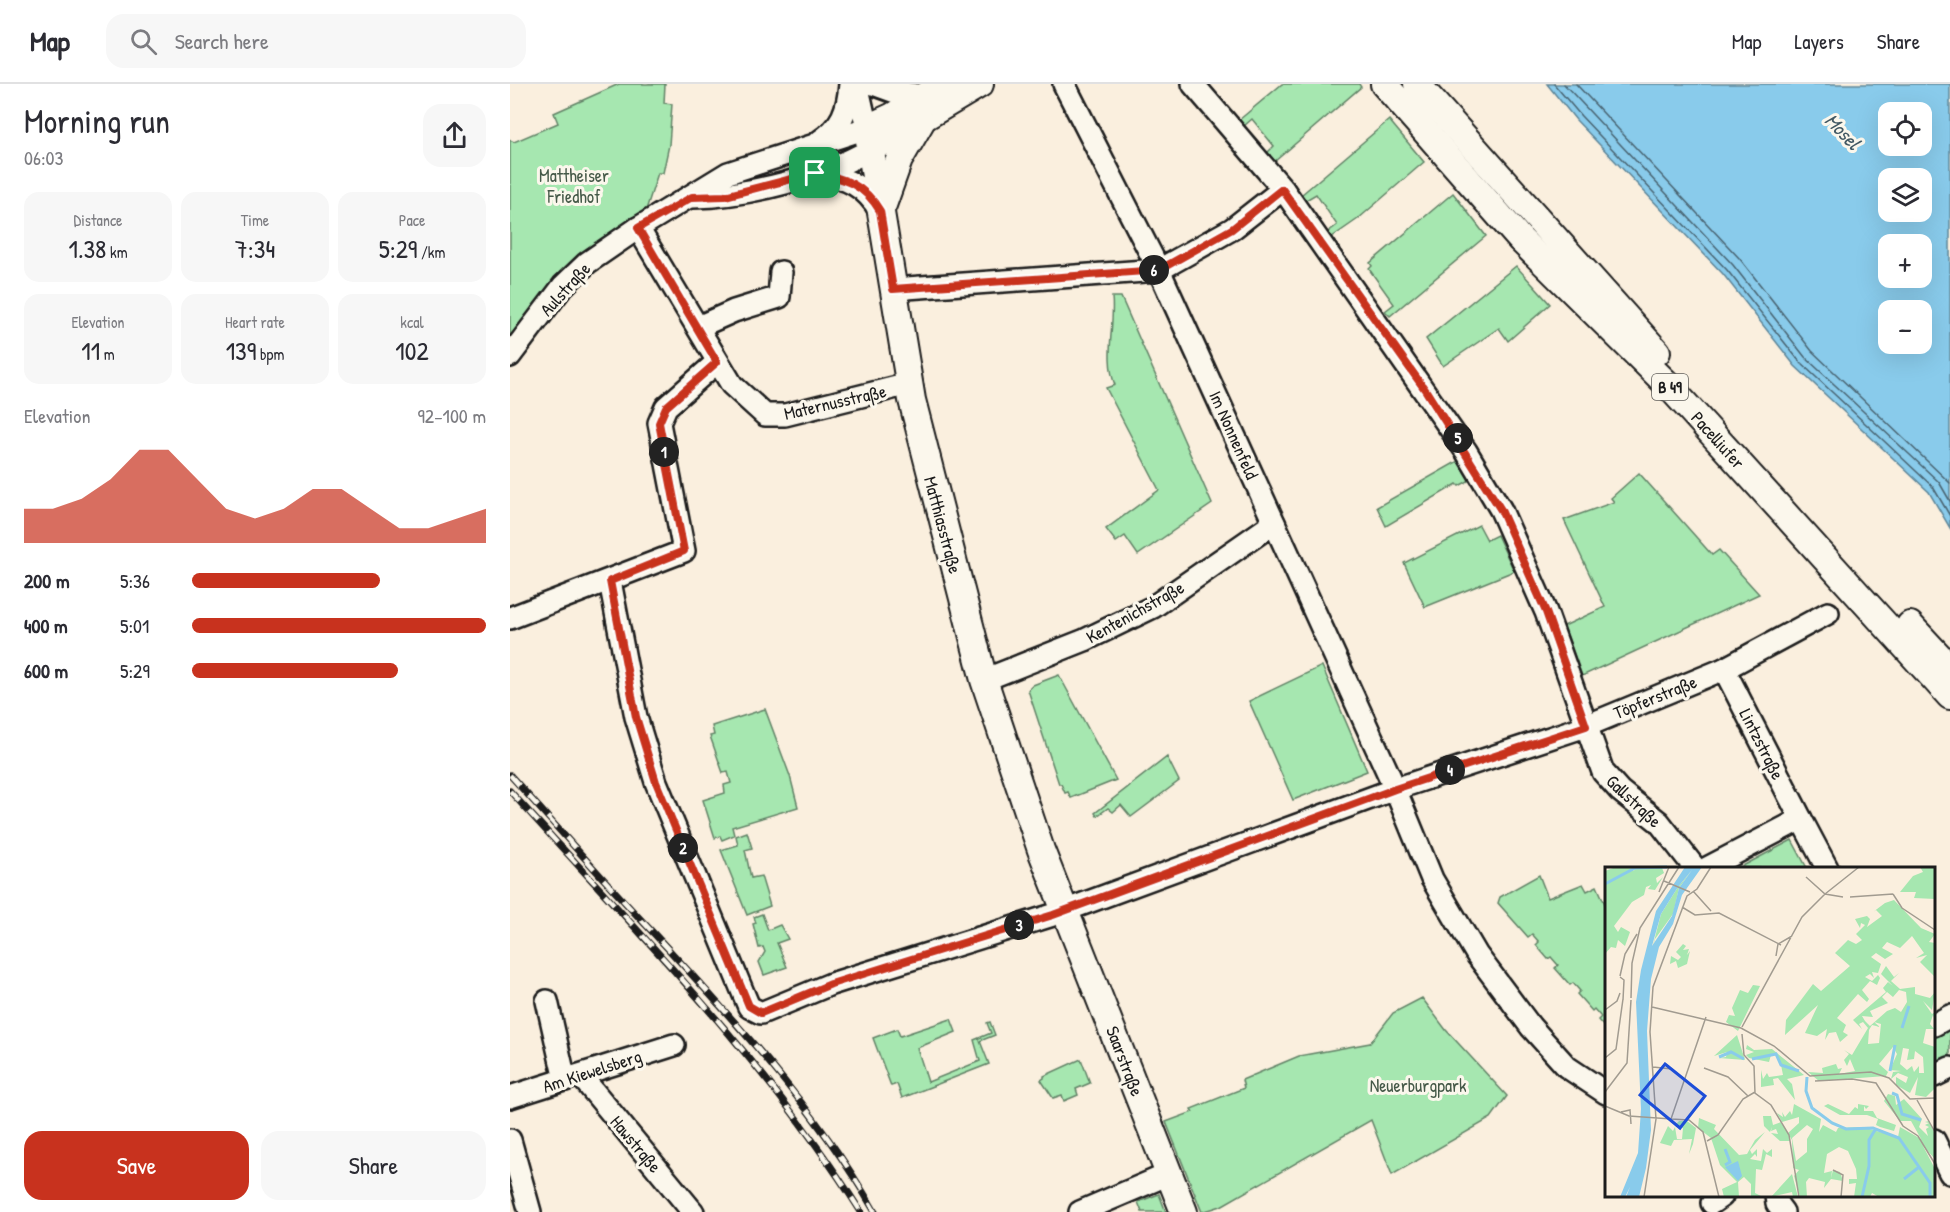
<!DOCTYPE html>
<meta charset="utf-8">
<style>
:root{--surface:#fff;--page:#f7f7f7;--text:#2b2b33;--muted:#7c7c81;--line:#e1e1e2;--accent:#c8321e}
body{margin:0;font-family:"Patrick Hand",sans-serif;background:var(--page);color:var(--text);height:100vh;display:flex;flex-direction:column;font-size:22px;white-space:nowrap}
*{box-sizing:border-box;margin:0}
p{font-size:20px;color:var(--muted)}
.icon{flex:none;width:33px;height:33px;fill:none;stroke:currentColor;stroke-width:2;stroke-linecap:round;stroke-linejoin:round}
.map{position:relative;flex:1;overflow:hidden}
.drawer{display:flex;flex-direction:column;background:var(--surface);width:510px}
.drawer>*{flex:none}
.fabs{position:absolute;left:1368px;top:18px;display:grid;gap:12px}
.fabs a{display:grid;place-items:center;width:54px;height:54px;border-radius:12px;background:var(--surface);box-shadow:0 6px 24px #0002;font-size:30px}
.pin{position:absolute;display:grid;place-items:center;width:51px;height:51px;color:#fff;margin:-26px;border-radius:12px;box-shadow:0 3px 9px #0006}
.km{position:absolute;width:30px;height:30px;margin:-15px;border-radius:50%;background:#222;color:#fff;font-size:16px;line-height:30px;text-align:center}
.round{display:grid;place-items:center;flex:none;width:63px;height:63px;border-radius:18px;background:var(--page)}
.headline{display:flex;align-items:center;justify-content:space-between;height:102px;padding:0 24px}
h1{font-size:33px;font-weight:600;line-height:45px}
.stats{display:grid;grid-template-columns:repeat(3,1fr);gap:9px;height:102px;padding:6px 24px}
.stats div{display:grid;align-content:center;border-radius:15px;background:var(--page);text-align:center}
.stats b{font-size:26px;font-weight:600}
.stats small{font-size:16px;font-weight:400}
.stats p{font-size:16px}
.chart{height:168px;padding:12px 24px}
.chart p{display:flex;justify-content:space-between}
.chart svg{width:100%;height:108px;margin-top:6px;fill:var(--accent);opacity:.7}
.cta{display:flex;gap:12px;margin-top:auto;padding:12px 24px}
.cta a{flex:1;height:69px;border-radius:18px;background:var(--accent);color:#fff;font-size:24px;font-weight:600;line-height:69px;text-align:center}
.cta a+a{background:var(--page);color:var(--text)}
ul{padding:0 24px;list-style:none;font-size:20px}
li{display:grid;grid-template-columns:96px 72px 1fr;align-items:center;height:45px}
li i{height:15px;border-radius:8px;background:var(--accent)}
header{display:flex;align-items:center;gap:36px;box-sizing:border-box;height:84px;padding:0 30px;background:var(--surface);border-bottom:2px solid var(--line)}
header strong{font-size:28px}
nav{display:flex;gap:33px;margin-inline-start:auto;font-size:21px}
.search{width:420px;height:54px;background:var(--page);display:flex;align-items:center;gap:15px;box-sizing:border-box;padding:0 21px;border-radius:18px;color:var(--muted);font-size:22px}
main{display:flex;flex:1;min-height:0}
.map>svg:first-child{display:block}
.green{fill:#a6e7b0;stroke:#618266;stroke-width:1.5}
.water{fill:#89cbeb;stroke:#5d8598;stroke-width:1.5;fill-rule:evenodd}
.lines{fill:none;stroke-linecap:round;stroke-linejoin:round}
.shore{stroke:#48626f;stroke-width:1.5}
.minor-casing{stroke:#1c1c1c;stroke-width:26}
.major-casing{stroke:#1c1c1c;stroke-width:30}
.minor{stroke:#fbf7ec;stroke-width:21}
.major{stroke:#fbf7ec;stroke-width:26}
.rail-casing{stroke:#1c1c1c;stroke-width:7}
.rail{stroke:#fbf7ec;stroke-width:4.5;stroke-dasharray:14;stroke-linecap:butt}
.route-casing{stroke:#fff;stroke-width:12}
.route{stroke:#c8321e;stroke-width:8}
.labels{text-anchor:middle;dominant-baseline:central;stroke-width:6;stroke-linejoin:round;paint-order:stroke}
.shield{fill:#fbf7ec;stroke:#5f5e5a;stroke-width:1.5}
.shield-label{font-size:16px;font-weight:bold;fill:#1c1c1c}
.park-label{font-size:18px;fill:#455948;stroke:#fbf7ec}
.street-label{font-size:18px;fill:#1c1c1c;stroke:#fbf7ec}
.water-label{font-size:20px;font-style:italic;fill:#425964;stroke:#fbf7ec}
.inset-river{fill:none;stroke:#89cbeb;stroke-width:3}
.inset-road{fill:none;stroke:#a19b90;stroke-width:1.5}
.view{fill:#1d4ed8;fill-opacity:0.15;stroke:#1d4ed8;stroke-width:3}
.inset-edge{fill:none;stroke:#1c1c1c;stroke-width:3}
</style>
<header>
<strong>Map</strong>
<div class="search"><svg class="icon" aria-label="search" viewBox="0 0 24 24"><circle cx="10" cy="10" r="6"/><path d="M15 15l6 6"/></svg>Search here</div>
<nav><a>Map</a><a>Layers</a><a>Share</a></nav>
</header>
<main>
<section class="drawer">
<div class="headline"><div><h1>Morning run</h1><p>06:03</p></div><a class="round"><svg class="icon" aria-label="share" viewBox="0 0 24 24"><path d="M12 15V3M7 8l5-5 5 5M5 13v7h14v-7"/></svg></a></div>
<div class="stats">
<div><p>Distance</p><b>1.38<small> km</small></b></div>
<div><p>Time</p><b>7:34</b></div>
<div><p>Pace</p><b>5:29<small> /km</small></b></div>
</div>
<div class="stats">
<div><p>Elevation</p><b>11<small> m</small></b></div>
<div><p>Heart rate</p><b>139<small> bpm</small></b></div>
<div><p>kcal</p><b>102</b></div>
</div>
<div class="chart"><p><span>Elevation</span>92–100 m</p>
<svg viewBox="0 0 160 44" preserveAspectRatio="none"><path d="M0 44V30L10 30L20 26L30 18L40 6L50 6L60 18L70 30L80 34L90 30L100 22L110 22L120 30L130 38L140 38L150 34L160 30V44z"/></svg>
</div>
<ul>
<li><b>200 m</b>5:36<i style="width:64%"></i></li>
<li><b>400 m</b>5:01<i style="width:100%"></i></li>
<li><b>600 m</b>5:29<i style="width:70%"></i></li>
</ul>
<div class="cta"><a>Save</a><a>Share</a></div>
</section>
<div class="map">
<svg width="1440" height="1128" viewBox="0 0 1440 1128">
<rect width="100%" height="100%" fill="#faefde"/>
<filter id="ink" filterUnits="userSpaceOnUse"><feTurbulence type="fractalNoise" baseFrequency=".0167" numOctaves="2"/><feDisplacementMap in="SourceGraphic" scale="12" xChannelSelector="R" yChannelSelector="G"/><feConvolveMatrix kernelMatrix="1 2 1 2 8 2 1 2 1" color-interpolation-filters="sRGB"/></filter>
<g filter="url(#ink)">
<g class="green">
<path d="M109,0H155L154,19L162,20L159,61L153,89H148L135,129L55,184L0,256V56L4,58L48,39L44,29Z"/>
<path d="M772,0H849L851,3L764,78L757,69L764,62L742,35L734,42L729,36Z"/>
<path d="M879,36L914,78L848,135L822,153L818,148L827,141L806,110L796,116L791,111Z"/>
<path d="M943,109L976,152L880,232L875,227L884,220L859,185L862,182L860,179Z"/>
<path d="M1006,182L1040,220L998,257L989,244L933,282L916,255Z"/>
<path d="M602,213H611L702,420L628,471L615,452L606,458L596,445L649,406L596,304L605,301C594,274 605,241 602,213Z"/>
<path d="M948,377L960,396L949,402L947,400L876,442L867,423Z"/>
<path d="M1129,389L1202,471L1209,466L1249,510L1072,592L1054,542L1095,523L1054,436L1104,418L1101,414Z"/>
<path d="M969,441L977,456L987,451L1004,487L915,523L894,479Z"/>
<path d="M812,582L857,687L783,716L739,617Z"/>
<path d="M549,591L606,696L561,714L558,708L555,709L551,700H549L518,606L523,601Z"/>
<path d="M255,625L280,692L288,723L222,743L224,751L212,756L210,752L205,754L193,716L215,709L214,701L221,699L218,688L213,689L200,652L204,651L202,642Z"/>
<path d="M657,673L669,697L621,733L611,721L603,728L598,724L587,732L585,729Z"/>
<path d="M237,748L242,764L235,766L241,794L251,792L260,822L237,831L211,766L228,761L226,752Z"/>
<path d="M1282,756L1297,784H1229Z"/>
<path d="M1029,791L1038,814L1073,800L1077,807L1087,802L1096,822V945L1088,936L1091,933L1084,925L1082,927L1067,910L1070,907L1063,899L1060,901L1045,884L1048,881L1041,873L1038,875L1026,861L1029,858L1022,850L1018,853L988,819L990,813Z"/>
<path d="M252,830L258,846L270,841L278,855L267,859L277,883L254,891L249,878L255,868L253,863L249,864L243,840L246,839L244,833Z"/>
<path d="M912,914L936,946L997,1012L981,1034L882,1091L861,1036L711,1122L692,1128L656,1038L683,1028L681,1025L734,1004L732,996L789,972L860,959L883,929Z"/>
<path d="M441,935L446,948L407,964L418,998L470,977L464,956L481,949L477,939L480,938L485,951L470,957L479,980L392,1014L387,1000L381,1002L363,954L387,945L390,952Z"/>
<path d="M1440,940V974L1424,983V948Z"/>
<path d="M571,975L580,999L566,1005L568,1011L554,1017L552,1011L543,1014L531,996L534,994V992Z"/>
<path d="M649,1110L656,1128H632L628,1118Z"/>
</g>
<path class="water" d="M1037,0H1440V444L1419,408L1285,282L1213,190L1066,36ZM1378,28H1412V62H1378ZM1378,94H1412V128H1378ZM1378,160H1412V194H1378ZM1378,226H1412V260H1378Z"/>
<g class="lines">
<g class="shore">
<path d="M1044,0L1071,32L1217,186L1290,278L1423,403L1440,432"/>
<path d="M1054,0L1223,181L1295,273L1429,398L1440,417"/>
<path d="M1066,0L1230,175L1302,267L1440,399"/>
</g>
<g class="minor-casing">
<g id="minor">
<path d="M363,0L385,8L415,12"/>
<path d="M554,0L649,186L883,700L922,795L967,871L1021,943L1057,983L1096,1009"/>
<path d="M683,0L773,105L956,367L991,426L1036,528L1093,688L1110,707L1149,738L1185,784"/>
<path d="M310,57C332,42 338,26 340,0"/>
<path d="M309,89C337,94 355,102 370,127"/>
<path d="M183,113C239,112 313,93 361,65"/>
<path d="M128,144L222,301L255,331H275L399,300"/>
<path d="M383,205L649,186L722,145L773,105"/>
<path d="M188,243L224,227L269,213L271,188"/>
<path d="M0,272L53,202L77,179L128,144L218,89L357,44L347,0"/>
<path d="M100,497L126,633L146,698L234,911L239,923L251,929L321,900L543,831L885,705L1076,642L1214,585L1318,529"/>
<path d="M0,534L174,467L149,339L156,323L207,278"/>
<path d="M1214,585L1291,735"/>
<path d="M474,596L575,556L643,523L764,439"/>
<path d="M1197,784L1291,735L1317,784"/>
<path d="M37,917L55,996"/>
<path d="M1424,941L1440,932"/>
<path d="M71,992L183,1128"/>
<path d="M1424,992L1440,984"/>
<path d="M0,1013L164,961"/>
<path d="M0,1056L20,1128"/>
<path d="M1424,1056L1440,1089"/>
<path d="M1266,1112L1267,1120L1273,1128"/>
<path d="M1202,1119L1212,1112"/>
<path d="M570,1128L659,1090"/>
</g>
</g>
<g class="major-casing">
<g id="major">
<path d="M434,0L383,32L357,44L402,316L474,596L531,766L674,1128"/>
<path d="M874,0L1010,155L1158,301L1440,612"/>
<path d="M907,0L1147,268"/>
<path d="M361,65L470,0"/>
<path d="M373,121L389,76L411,38"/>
<path d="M1400,541L1440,584"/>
</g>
</g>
<use href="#minor" class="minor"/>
<use href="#major" class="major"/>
<g class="rail-casing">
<g id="rail">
<path d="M0,691C45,741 89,791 135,840C218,929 304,1021 365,1128"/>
<path d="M0,707C123,843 253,972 351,1128"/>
</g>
</g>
<use href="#rail" class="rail"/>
</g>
</g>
<g class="lines" filter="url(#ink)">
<g class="route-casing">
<path id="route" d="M305,89C334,94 354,100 370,127L383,205L649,186L722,145L772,105L916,307L991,426L1036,528L1076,642L885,705L543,831L321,900L251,929L239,922L146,698L126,633L100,497L174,467L149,339L156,323L207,278L128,144L182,113L215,112Z"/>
</g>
<use href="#route" class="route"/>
</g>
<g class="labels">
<rect class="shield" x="1142" y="290" width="36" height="26" rx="4.5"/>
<g class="shield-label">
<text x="1160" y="303">B 49</text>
</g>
<g class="park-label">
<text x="64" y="91">Mattheiser<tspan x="64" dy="21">Friedhof</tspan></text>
<text x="908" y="1001">Neuerburgpark</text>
</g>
<g class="street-label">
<text transform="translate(55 205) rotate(-48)">Aulstraße</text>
<text transform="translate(325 318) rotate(-13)">Maternusstraße</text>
<text transform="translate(724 351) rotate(66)">Im Nonnenfeld</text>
<text transform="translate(1208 356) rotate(48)">Pacelliufer</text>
<text transform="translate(433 441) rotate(75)">Matthiasstraße</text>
<text transform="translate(625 528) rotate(-29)">Kentenichstraße</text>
<text transform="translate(1145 613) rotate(-22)">Töpferstraße</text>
<text transform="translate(1252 660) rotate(63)">Lintzstraße</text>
<text transform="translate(1124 717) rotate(43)">Gallstraße</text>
<text transform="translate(615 977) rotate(69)">Saarstraße</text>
<text transform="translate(82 987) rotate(-18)">Am Kiewelsberg</text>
<text transform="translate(126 1060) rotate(50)">Hawstraße</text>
</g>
<g class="water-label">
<text transform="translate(1333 47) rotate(46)">Mosel</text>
</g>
</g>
<g transform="translate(1095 783)">
<rect width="330" height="330" fill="#faefde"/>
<path d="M11,0H26L29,4L30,0L57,1L59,6L51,11L52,16L58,10L50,23L43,22L46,18L41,20L39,28L27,35L9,59L13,65L16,60L25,65L20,79L13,73L11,81L6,80L0,87V4ZM315,0H330V32L309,31L311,25H295L308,9L318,5ZM87,3L74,21L68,47L50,72L46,86L56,47L73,20ZM289,33L316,61L330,67L324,75L330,76V110L315,95L322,88L311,91L319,86L307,69L295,81L282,75L277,81L288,87L280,92L271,86L266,90L276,97L273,106L267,105L269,111L265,107L260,110L267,114L273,108L275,111L272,118L265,114L257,123L264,132L262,135L253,127L232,151L241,158L238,165L243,168L235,175L231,165L224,166L220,173L222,162L212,169L200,166L213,138L180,168L181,153L208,117L216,124L245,99L230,86L243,73L251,77L257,73L251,67L260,58L256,56L255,61L250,52L262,49L265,52L262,60L277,49L271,43L268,45L280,36ZM78,77L81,79L78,83L84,82L82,88L85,84L82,97L73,101L71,94L65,97L66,89L73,93L76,90L71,85ZM281,99L289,110L294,106L286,114L295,122L310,120V127L325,131L330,125L327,143L318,134L327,147L330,145V153L328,148L325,157L329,162H321L318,176L330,180V221L321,230L310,228L313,210L305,226L291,218V210L301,216L303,210L293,206L286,212L288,205L296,204L285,203L292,187L288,180L274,197L283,205L281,209L214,214L203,205L218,206L217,201L231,197L233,202L237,201L234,207L250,204L245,192L242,199L239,193L244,187L239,183L247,188L263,161L258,155L254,157L257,162L248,153L281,125L278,121L283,115L288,119L276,107ZM294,123L301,125L302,135L296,145L290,141L282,144L265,159L260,154L257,149L268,150L265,144L283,136L277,130L282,125L288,130ZM269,155L276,157L274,176L263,177L264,163L267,158L275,160ZM298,181L304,182L302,193L309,192L310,184L318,190L319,206H314V199L309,205L307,199L302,203L295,197ZM148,118L155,119L133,164L121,155L124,148L130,149L127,141L135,123L143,126ZM132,168L140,193L114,191L121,190L122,185L109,189ZM142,178L149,183L167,182L199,208L182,212L187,217L190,233L173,211L168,212L169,218L156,220V203L158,212L162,206L164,210L178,208L176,198L171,188H166L164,195L144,191L141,188L149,185L141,182ZM283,227L290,229L291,238L299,232L317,252L314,260L323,269L321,262L324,260L320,258L324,256L320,255L324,254L330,267V292L318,279L330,302V330H274L267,326L265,330H249L251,316L244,317V312H252L251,302L243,284L234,280L222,287L219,306L227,304L226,311L228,303L235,305L238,314L226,312L219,321L220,315L204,311L201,315L202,330H195L189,309L194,303L188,301L187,273L184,268L185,274H175L166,266L173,267L171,262L166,264L167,260L165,265L159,259L158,249H166L168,258L176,255L183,266L194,256V250L177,255L172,246L178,250L177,245L180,250L185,244L187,248L189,237L216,252L214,265L218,258L231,265L233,261L257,260L293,270L295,260L316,272L306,254H295L279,234ZM202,258L208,262L202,272V285L191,294L187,271ZM223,237L244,247L250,240L253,242V237L264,239L261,242L259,239V244H268L272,251L291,258L289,264L275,260L271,258L273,252L262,248H235L219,239ZM94,251L111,258L109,262L134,288L142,287L150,273L160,265L145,283L147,287L152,282V290L150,287L145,292L156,294L158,282L162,286L167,282V290L161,287L157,303L151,302L150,326L158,330H146V317L139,310L133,315L134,330H119L117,322L132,315L115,298L106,271L93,261ZM74,254H82L91,261L88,277L84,287L87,272L69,273L66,279L55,276L63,259L68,264L70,260L72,272H77L78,261L70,258ZM187,307L193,330H188L187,325L166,330Z" fill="#a6e7b0" fill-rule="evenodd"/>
<path d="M80,0H97L77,28L68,57L54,80L46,112L42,164L46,263L41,301L34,330H21L25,320L20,330H15L33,286L36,242L31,135L36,103L51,44ZM87,3L74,21L67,49L47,79L56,47L73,20ZM133,294L137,309L133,314L120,300Z" fill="#89cbeb" fill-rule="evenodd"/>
<path class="inset-river" d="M0,17L30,1L62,0M297,161L304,139M114,190L126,185L139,192M147,192L171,187L176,198L194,204M285,204L290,178M202,210L201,224L207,241L227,256L241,262L268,261L294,271L325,316V330M287,226L292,228L297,247L316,253M120,282L125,295L120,298M299,312L314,300M257,330L264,299V273L270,263"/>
<path class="inset-road" d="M201,10L220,27L238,30M59,14L85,25M88,24L106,44M54,25L64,0M220,27L254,0M288,27L297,41L330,63M245,30L288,27M77,40L90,48L114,46L176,78M171,89L173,77L187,69M15,109L20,87L32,67M15,110L19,113L18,133M26,131L27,96L35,61L74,0M47,140L136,161L169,179L205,209L266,205L284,211L305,232L330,231M0,143L12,134L15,126M137,160L197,50L220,27M137,167L139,188L149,199L150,226L166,238L184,268L194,330M0,191L11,182L18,132M48,200L67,202M99,201L123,210L143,229M210,214L247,212L271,216L298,259L313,269L330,297M0,225L22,196L26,133M312,233L330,265M0,239L24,249L66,252L101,150M16,245L25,243L26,257M66,252L84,253L98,265L114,330M102,274L113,268L138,232L150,225M228,303L238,308L236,330M39,330L51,252L45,165L48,120L82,29L92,22L106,0"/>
<path class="view" d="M60,197L100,229L75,261L35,228Z"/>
<rect width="330" height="330" class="inset-edge"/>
</g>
</svg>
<div class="fabs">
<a><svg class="icon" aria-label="locate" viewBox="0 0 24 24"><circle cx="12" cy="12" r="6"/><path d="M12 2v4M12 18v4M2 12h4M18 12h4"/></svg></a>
<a><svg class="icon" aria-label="layers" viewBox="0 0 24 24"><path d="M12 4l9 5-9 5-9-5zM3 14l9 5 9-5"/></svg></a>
<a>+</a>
<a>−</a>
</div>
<div class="pin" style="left:305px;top:89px;background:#1e9e55"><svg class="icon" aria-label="arrive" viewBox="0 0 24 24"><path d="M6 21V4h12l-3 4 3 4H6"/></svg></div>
<b class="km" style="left:154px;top:368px">1</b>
<b class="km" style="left:173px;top:764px">2</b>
<b class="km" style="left:509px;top:841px">3</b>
<b class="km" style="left:940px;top:686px">4</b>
<b class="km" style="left:948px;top:354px">5</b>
<b class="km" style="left:644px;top:186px">6</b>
</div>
</main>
